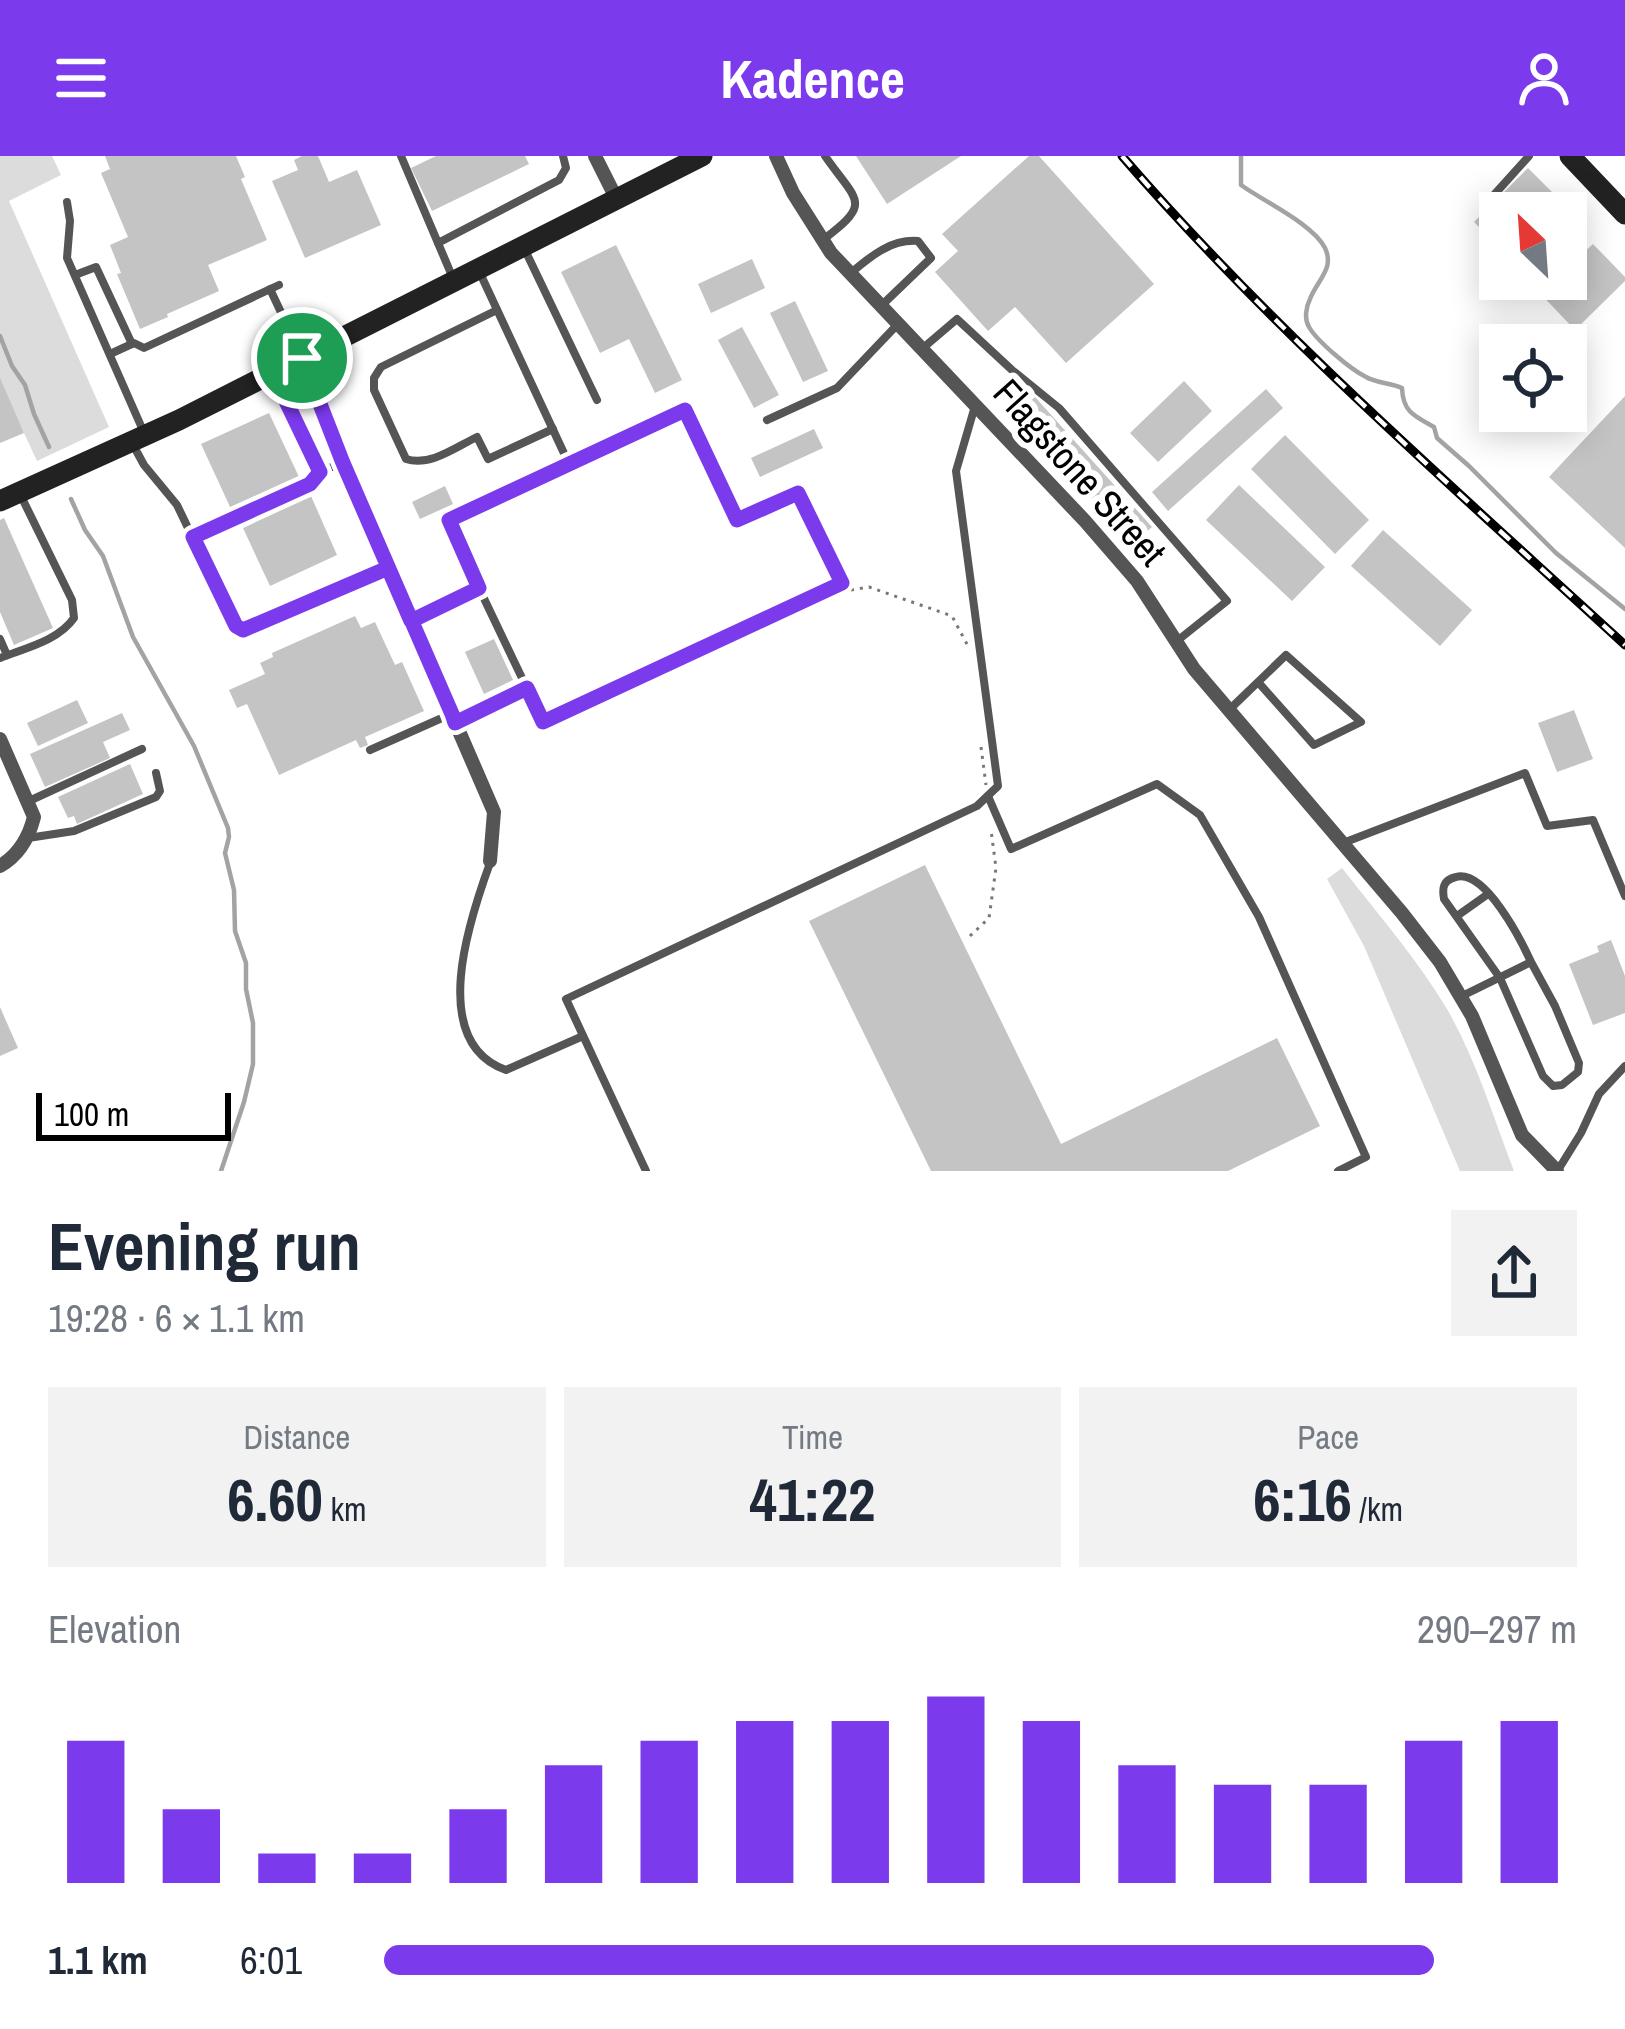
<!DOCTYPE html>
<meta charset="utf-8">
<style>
:root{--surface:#fff;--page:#f2f2f3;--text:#1f2937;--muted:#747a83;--accent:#7c3aed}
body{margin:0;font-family:"Archivo Narrow",sans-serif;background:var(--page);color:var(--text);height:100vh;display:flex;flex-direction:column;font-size:45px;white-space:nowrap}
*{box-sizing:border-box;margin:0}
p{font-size:39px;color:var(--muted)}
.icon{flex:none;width:66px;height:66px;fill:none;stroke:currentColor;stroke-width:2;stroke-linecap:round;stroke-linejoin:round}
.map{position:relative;height:1015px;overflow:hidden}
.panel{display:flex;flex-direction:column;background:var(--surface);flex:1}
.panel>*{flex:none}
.needle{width:78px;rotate:335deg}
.controls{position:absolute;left:1479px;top:36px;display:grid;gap:24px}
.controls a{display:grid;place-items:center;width:108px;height:108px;border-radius:0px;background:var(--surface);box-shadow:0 6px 30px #0003;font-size:60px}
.scale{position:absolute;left:36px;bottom:30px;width:195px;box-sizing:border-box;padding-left:12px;border:6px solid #000;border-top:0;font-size:33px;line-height:42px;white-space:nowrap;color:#000;-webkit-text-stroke:9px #fff;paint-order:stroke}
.pin{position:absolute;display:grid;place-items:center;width:102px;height:102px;color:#fff;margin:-51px;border:6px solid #fff;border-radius:50%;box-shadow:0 3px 12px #0007}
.round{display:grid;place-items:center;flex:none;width:126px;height:126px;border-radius:0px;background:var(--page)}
.headline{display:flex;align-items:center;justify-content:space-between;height:204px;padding:0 48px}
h1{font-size:66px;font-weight:700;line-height:90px}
.figures{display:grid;grid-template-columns:repeat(3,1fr);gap:18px;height:204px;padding:12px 48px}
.figures div{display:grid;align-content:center;border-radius:0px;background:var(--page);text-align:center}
.figures b{font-size:60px;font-weight:700}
.figures small{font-size:33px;font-weight:400}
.figures p{font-size:33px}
.chart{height:336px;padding:24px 48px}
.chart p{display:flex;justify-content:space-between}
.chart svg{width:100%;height:216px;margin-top:12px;stroke:var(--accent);stroke-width:6}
ul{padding:0 48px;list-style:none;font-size:39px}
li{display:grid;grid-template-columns:192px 144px 1fr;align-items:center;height:90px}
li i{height:30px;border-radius:15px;background:var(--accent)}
header{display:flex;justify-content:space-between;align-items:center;height:156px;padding:0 48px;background:var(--accent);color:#fff;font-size:54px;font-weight:700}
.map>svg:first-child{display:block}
.green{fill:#dcdcdc}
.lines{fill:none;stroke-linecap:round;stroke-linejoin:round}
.stream{stroke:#a3a3a3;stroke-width:4.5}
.building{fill:#c4c4c4}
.path{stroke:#777;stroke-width:3;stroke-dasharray:3 6;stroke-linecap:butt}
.service{stroke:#555;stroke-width:8}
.minor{stroke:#555;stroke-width:14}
.secondary{stroke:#222;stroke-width:21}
.rail-casing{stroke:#000;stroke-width:9}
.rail{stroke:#fff;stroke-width:4.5;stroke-dasharray:14;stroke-linecap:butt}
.route-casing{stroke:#fff;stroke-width:24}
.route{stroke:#7c3aed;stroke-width:15}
.labels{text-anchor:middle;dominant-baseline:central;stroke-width:12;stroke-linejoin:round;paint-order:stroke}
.street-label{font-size:39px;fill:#000;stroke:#fff}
</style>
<header><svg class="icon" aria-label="menu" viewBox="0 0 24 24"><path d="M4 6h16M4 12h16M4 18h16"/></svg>Kadence<svg class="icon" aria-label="person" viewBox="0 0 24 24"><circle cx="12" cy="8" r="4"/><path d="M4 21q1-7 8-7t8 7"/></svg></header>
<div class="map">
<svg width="1625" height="1015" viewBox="0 0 1625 1015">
<rect width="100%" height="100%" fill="#fff"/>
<g class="green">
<path d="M0,0H52L61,19L9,45L109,271L37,305L0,225Z"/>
<path d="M1342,712C1378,758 1417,803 1447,853C1476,903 1493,961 1514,1015H1460L1364,790L1327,723Z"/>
</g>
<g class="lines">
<g class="stream">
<path d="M1241,0V29C1263,45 1313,68 1325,92C1335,113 1317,124 1310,143C1306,151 1304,163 1309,171C1317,185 1350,213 1366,221C1376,227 1391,227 1402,232C1403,256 1414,260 1434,271L1437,282L1469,310L1556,397L1625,453"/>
<path d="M0,180L12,210L25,229L34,258L49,291"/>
<path d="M71,343L85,374L103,400L133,481L194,590L228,672L229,681L225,697L234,734L235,775L246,807V833L253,867V908L244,946L221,1015"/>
</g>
</g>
<g class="building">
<path d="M105,0H236L245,21L241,23L267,84L208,109L219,135L167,158L168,161L140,173L117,118L121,117L110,89L128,81L101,17L110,13Z"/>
<path d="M302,0H318L329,26L357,14L381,69L305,102L272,25L298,14L294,4Z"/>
<path d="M436,0H525L529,8L432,55L411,12Z"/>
<path d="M856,0H961L887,48Z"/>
<path d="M1029,0H1039L1154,128L1066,207L1015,151L988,175L935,116L958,95L942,78Z"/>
<path d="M1528,12L1560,44L1547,57H1500V92L1474,66Z"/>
<path d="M1593,88L1625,121V125L1575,174L1534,131L1543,123H1566V113Z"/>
<path d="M616,89L682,224L655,237L629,183L600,197L561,116Z"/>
<path d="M752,103L765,132L711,157L698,128Z"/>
<path d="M795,145L828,215L803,226L770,157Z"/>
<path d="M742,171L779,239L754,252L718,184Z"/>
<path d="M0,222L24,277L0,287Z"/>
<path d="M1184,225L1212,255L1158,306L1130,277Z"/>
<path d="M1266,233L1283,252L1168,355L1152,336Z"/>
<path d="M1625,240V392L1549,321Z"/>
<path d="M1035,241L1152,371L1133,387L1016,258Z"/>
<path d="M269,257L299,321L231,353L201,288Z"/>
<path d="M814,273L823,292L760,321L751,302Z"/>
<path d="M1285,279L1369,364L1335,398L1251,313Z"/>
<path d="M1239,329L1325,411L1292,445L1206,364Z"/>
<path d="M445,330L453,348L420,363L412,346Z"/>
<path d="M311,340L337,399L270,430L243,372Z"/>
<path d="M4,362L53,472L14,489L0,456V364Z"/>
<path d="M1383,374L1472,454L1440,490L1351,410Z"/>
<path d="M355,460L361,472L375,466L395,509L402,506L424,555L365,581L368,589L360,592L356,584L279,619L247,548L237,552L229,534L265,518L260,507L273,501L272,497Z"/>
<path d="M494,483L513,524L484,538L465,496Z"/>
<path d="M77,544L88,567L38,590L27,567Z"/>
<path d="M1574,554L1593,603L1557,616L1538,567Z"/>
<path d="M122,557L130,574L103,586L110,602L45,631L30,598Z"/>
<path d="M130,608L143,638L77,668L74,660L68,662L58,641Z"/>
<path d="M925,709L1061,988L1277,882L1320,970L1228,1015H931L809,765Z"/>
<path d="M1611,784L1625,820V857L1593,869L1569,808L1599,796L1597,790Z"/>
<path d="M0,851L18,892L0,900Z"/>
</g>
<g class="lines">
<g class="path">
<path d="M851,434L869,431L952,460L969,492"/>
<path d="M981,591L986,629"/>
<path d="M970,780L989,762L996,712L991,674"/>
</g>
<g class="service">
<path d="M401,0L452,120"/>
<path d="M67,46L70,65L67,102L145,279"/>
<path d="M1484,50L1529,0"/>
<path d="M824,83C873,46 857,46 825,0"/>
<path d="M438,87L559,24L566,12L563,0"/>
<path d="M524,92L597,244"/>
<path d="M479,115L569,308"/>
<path d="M852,116C871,100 891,83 918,85L931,102L882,149"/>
<path d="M75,119L96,111L132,188"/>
<path d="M270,133L302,201"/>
<path d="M497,154L381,211L374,222V234L406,303C430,311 456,291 477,281L488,303L553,273"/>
<path d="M923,192L957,163L1012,214L1059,252L1227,445L1177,485"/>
<path d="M110,198L134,187L144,192L279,129"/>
<path d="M274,221L319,316L342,307"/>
<path d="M767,264L837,232L897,169"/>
<path d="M132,287L144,309L177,349L235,470L243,474L388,412"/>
<path d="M193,381L309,328L319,316"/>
<path d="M413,464L479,432L449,364L685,254L737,364L798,337L842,427L543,566L479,432"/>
<path d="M0,483L7,499"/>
<path d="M0,502C25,492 58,485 74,462L72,444L20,338"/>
<path d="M1230,553L1286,499L1361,566L1314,589L1258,526"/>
<path d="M457,566L527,532"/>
<path d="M370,594L451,558"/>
<path d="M988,640L1011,693L1157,628L1200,659L1259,761L1366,1001L1338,1015"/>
<path d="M29,645L142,593"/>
<path d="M28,682L74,675L156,641L160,635L156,617"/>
<path d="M1343,687L1525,617L1547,670L1593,664L1625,740"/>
<path d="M490,707C470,762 427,886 506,914L583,880"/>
<path d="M1457,760L1488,738"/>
<path d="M1462,840L1531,806L1555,850L1579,907L1578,916L1562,929L1553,930L1543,920L1500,822L1444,743C1442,732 1443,724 1456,721C1485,713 1521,784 1531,806"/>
<path d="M1558,1014L1581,977L1599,938L1625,910"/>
<path d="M646,1015L566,843L977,650L998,630L956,315L975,250"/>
</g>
<g class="minor">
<path d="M595,0L617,44"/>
<path d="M776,0L793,37L831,97L1085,365L1137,425L1194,513L1402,757L1440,806L1472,860L1522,979L1557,1015"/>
<path d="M302,202L343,307L494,656L490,705"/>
<path d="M0,583L34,661C29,681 19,699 0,710"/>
</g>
<g class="secondary">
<path d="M1570,0L1625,58"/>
<path d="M0,345L179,264L702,0"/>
</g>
<g class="rail-casing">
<path id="rail" d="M1122,0C1275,177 1453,331 1625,489"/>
</g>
<use href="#rail" class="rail"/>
</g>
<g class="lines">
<g class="route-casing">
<path id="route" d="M302,202L343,307L452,558L455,567L527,532L543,566L842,427L798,337L737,364L685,254L449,364L479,432L411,465L388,412L243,474L236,470L193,381L310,328L320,316L273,218L302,202"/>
</g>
<use href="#route" class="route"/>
</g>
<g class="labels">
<g class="street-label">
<text transform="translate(1080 316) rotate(48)">Flagstone Street</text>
</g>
</g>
</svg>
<div class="controls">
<a><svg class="needle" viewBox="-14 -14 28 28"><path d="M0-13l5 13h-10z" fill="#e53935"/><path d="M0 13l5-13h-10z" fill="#747a83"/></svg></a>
<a><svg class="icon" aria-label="locate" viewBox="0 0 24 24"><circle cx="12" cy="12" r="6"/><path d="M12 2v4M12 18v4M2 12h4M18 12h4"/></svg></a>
</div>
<div class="scale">100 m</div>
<div class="pin" style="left:302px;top:202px;background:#1e9e55"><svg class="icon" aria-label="arrive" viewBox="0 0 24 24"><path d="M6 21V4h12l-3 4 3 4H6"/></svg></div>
</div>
<section class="panel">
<div class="headline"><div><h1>Evening run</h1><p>19:28 · 6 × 1.1 km</p></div><a class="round"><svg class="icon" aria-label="share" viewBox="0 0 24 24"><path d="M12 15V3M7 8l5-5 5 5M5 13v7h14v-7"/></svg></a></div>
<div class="figures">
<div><p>Distance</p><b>6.60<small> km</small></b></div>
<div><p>Time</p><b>41:22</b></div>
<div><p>Pace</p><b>6:16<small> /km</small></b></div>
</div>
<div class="chart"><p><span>Elevation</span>290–297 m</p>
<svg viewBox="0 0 160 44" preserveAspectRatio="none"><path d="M5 44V15M15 44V29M25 44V38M35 44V38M45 44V29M55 44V20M65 44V15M75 44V11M85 44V11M95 44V6M105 44V11M115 44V20M125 44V24M135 44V24M145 44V15M155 44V11"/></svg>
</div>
<ul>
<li><b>1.1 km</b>6:01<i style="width:88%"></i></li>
</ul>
</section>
